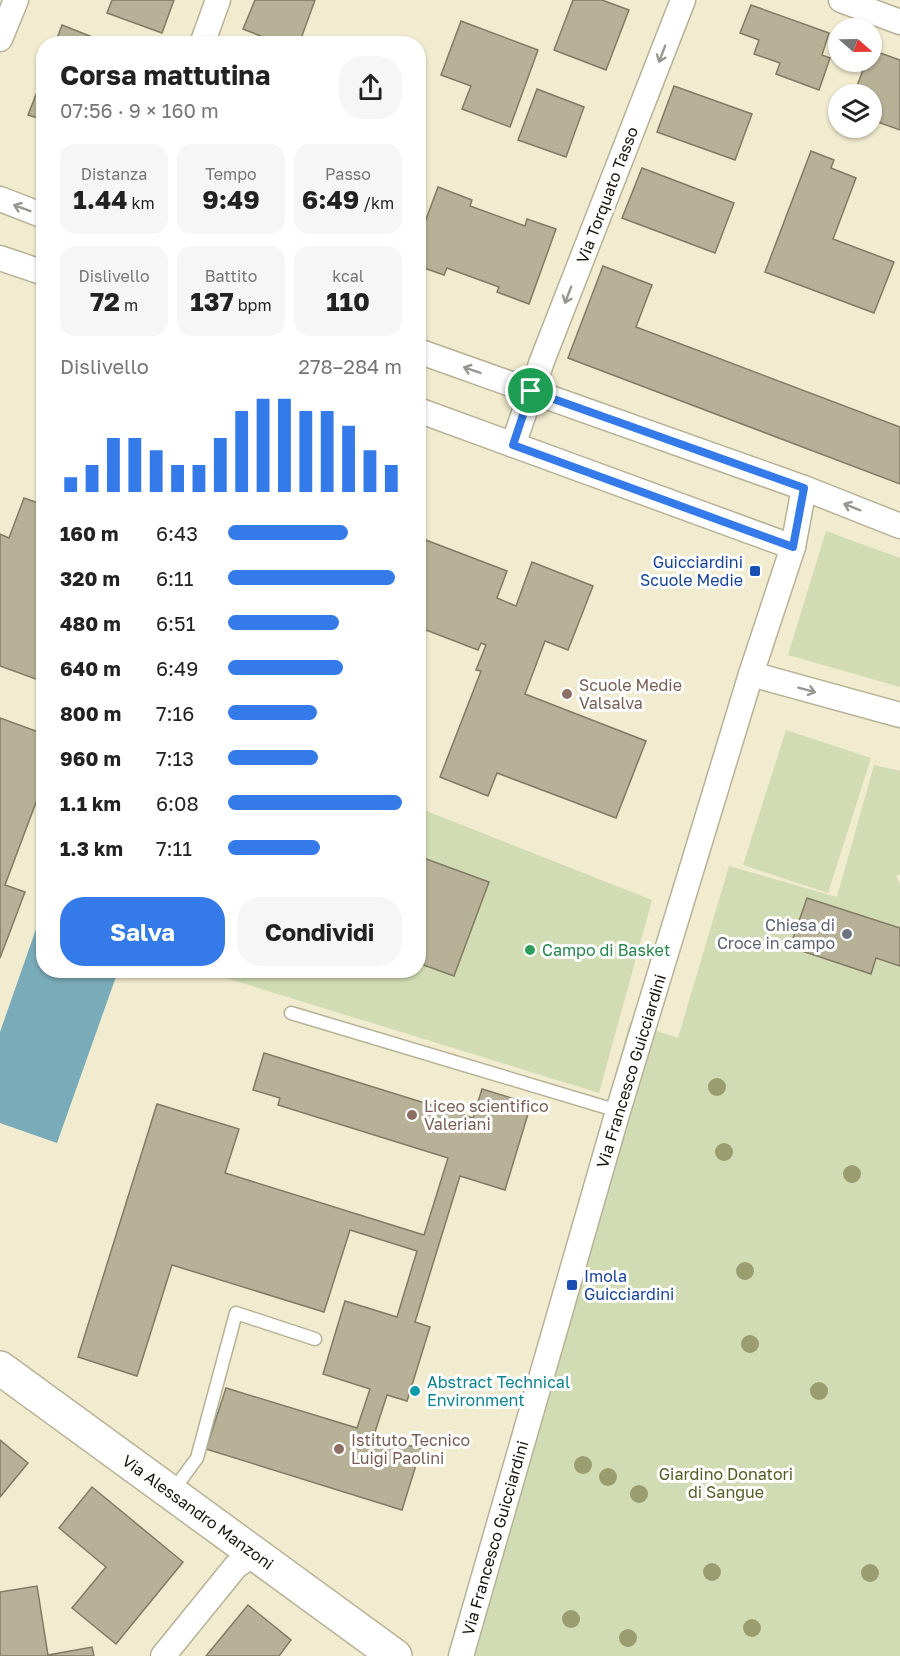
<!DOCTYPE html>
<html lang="it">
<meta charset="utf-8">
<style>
:root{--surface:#fff;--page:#f6f6f6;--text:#222;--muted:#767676;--accent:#347be9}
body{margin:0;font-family:"Golos Text",sans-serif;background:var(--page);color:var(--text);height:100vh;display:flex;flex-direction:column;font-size:22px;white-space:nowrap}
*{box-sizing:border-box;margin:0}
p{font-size:20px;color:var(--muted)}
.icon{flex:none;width:33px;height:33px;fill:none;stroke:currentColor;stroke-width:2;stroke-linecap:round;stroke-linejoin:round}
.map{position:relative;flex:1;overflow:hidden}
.panel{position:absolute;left:36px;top:36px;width:390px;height:942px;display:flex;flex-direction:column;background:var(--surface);border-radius:24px;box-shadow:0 2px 4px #0004}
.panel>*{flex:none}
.needle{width:39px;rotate:110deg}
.tools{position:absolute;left:828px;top:18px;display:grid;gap:12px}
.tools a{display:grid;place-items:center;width:54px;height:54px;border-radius:50%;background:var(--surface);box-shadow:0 2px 4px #0004;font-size:30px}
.pin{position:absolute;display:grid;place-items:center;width:51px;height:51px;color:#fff;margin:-26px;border:3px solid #fff;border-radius:50%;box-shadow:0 2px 6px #0007}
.round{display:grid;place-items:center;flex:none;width:63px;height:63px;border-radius:24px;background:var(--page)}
.overview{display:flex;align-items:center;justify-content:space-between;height:102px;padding:0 24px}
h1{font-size:27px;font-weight:700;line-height:45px}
.metrics{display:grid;grid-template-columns:repeat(3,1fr);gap:9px;height:102px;padding:6px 24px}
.metrics div{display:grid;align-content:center;border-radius:15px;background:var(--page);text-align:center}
.metrics b{font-size:26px;font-weight:700}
.metrics small{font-size:16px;font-weight:400}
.metrics p{font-size:16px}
.chart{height:168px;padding:12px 24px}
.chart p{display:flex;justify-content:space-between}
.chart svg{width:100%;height:108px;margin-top:6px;stroke:var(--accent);stroke-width:6}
.button{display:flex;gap:12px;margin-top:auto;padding:12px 24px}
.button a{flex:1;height:69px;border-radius:24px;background:var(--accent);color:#fff;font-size:24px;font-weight:700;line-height:69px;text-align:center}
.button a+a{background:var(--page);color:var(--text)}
ul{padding:0 24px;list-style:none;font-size:20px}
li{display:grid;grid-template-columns:96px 72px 1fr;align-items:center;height:45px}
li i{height:15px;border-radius:8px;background:var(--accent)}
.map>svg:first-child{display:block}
.green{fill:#d2dcb4}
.water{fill:#7aabb8}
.building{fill:#b7b297;stroke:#807b62;stroke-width:1.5}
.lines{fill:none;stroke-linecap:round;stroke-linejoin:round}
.lane-casing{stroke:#b7b297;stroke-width:15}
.street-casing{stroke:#b7b297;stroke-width:27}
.secondary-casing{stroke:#b7b297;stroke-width:36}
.lane{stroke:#fff;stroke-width:12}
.street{stroke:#fff;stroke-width:24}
.secondary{stroke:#fff;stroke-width:33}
.tree{fill:#9a9d6f}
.oneway{stroke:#979691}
.route-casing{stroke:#fff;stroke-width:12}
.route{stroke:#347be9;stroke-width:8}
.transit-dot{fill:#1a4fb4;stroke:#fff;stroke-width:2}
.education-dot{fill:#8d6e63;stroke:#fff;stroke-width:2}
.worship-dot{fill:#6b7280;stroke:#fff;stroke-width:2}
.leisure-dot{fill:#2e9e5b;stroke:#fff;stroke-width:2}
.culture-dot{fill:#0f9aa8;stroke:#fff;stroke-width:2}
.labels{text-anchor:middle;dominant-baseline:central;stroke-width:6;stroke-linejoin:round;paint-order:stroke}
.street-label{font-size:16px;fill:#17150b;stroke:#fff}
.transit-label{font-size:16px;fill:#164399;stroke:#fff;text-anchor:end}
.education-label{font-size:16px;fill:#785e54;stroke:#fff;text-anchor:start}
.worship-label{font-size:16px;fill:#5b616d;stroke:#fff;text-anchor:end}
.leisure-label{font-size:16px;fill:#27864d;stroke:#fff;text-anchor:start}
.culture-label{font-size:16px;fill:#0d838f;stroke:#fff;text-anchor:start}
.park-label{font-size:16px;fill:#525e21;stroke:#fff}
</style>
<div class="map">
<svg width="900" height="1656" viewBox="0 0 900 1656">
<rect width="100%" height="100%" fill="#f1ebcf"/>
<g class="green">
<path d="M826,531L900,558V687L788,655Z"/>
<path d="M786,730L871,758L828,893L743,865Z"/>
<path d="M874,765L900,771V874L896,876L900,884V928L807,898L790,946L871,974L876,958L900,966V1656H449L630,1022L678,1038L729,866L837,897Z"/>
<path d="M419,808L652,900L599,1093L203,971L418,970Z"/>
</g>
<path class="water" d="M43,909L44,970L118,971L57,1143L0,1123V1032Z"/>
<g class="building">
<path d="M112,0H174L162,33L107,13Z"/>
<path d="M255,0H315L299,44H281L243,29Z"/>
<path d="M573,0H602L629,10L606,70L554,50Z"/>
<path d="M751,5L829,33L822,55L830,58L819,90L776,74L780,63L754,54L759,40L740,33Z"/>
<path d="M461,21L538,50L510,127L462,109L471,86L441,75Z"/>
<path d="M62,25L110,44H55Z"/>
<path d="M872,50L900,60V130L872,120V94H854L866,62H872Z"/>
<path d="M44,74V120L28,115Z"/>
<path d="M674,86L752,114L735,160L657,132Z"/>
<path d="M537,89L584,107L566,157L518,140Z"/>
<path d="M811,151L834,160L831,168L856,178L833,239L894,262L874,313L765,272Z"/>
<path d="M642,168L734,203L715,253L622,218Z"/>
<path d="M438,187L472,200L470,206L525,226L527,219L556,229L529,304L497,292L499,287L447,268L444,275L418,266V241Z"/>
<path d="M603,266L652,285L636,327L900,427V484L568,358Z"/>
<path d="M24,498L44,505V682L0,666V534L9,538Z"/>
<path d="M418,537L507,571L497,598L516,606L532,562L593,586L568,650L545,641L525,694L646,741L616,818L497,773L488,796L440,777L481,671L476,670L486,645L481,643L478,650L418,627Z"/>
<path d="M0,718L44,734V781L5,885L25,892L0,958Z"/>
<path d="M418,856L489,882L454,976L418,963Z"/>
<path d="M807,898L900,928V966L876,958L871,974L790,947Z"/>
<path d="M264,1053L473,1118L482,1089L531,1104L505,1190L460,1176L415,1322L430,1327L407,1401L387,1395L374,1435L421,1449L402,1510L206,1449L226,1388L357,1428L370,1389L323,1374L345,1301L397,1317L417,1251L350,1230L324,1312L172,1265L137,1376L78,1357L157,1104L239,1129L225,1173L424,1235L448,1158L278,1105L280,1098L253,1090Z"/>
<path d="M0,1440L28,1463L0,1497Z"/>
<path d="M92,1487L183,1562L116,1644L72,1608L106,1567L59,1528Z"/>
<path d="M37,1586L48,1655L92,1647L94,1656H0V1592Z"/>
<path d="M248,1605L291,1640L279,1656H206Z"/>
</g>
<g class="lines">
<g class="lane-casing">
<g id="lane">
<path d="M291,1013L618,1111"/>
<path d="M172,1492L197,1458L236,1313L315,1339"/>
</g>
</g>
<g class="street-casing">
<g id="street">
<path d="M841,0L900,22"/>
<path d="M0,39L16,0"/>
<path d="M202,44L218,0"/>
<path d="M0,199L44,216"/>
<path d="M0,258L44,273"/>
<path d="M418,351L804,488L900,526"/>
<path d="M418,410L793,547"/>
<path d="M513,445L542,361L683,0"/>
<path d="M751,674L900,715"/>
<path d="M163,1656L236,1566L256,1553"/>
<path d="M461,1656L618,1111L751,674L793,547L804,488"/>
</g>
</g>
<g class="secondary-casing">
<path id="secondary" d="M0,1368L395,1656"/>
</g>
<use href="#lane" class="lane"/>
<use href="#street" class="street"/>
<use href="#secondary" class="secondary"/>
</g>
<g class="tree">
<circle cx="717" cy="1087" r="9"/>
<circle cx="724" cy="1152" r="9"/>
<circle cx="852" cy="1174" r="9"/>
<circle cx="745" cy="1271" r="9"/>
<circle cx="750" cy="1344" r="9"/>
<circle cx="819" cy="1391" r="9"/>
<circle cx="583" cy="1465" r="9"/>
<circle cx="608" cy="1477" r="9"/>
<circle cx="639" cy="1494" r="9"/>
<circle cx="712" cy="1572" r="9"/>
<circle cx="870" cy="1573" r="9"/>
<circle cx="571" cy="1619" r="9"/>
<circle cx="752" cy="1628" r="9"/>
<circle cx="628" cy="1638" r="9"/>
</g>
<defs><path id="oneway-shaft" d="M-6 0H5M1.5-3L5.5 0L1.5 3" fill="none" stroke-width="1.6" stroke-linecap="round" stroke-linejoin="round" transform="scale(1.5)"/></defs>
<g class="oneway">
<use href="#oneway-shaft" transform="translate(662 54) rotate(111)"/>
<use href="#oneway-shaft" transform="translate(22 208) rotate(-159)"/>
<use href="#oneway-shaft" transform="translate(568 295) rotate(111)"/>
<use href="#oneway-shaft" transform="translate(472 370) rotate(-161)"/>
<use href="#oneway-shaft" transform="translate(852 507) rotate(-158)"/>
<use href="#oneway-shaft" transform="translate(807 690) rotate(15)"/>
</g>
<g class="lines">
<g class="route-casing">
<path id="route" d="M531,391L804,488L793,547L513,445Z"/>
</g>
<use href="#route" class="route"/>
</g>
<g class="transit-dot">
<rect x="749" y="565" width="12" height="12" rx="3"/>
<rect x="566" y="1279" width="12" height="12" rx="3"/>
</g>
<g class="education-dot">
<circle cx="567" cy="694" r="6"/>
<circle cx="412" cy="1115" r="6"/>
<circle cx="339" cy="1449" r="6"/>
</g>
<circle class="worship-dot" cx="847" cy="934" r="6"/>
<circle class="leisure-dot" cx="530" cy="950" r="6"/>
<circle class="culture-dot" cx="415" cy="1391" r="6"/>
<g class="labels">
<g class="street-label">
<text transform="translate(607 195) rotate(-69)">Via Torquato Tasso</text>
<text transform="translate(631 1071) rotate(-73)">Via Francesco Guicciardini</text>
<text transform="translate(198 1512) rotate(36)">Via Alessandro Manzoni</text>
<text transform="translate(495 1538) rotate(-74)">Via Francesco Guicciardini</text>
</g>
<g class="transit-label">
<text x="743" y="562">Guicciardini<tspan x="743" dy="18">Scuole Medie</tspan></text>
<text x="584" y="1276" text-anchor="start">Imola<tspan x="584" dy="18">Guicciardini</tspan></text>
</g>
<g class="education-label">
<text x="579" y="685">Scuole Medie<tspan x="579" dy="18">Valsalva</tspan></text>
<text x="424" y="1106">Liceo scientifico<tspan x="424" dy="18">Valeriani</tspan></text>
<text x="351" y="1440">Istituto Tecnico<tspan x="351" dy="18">Luigi Paolini</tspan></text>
</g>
<g class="worship-label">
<text x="835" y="925">Chiesa di<tspan x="835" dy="18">Croce in campo</tspan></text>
</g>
<g class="leisure-label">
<text x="542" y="950">Campo di Basket</text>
</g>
<g class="culture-label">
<text x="427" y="1382">Abstract Technical<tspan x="427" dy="18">Environment</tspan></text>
</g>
<g class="park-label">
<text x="726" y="1474">Giardino Donatori<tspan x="726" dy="18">di Sangue</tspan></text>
</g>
</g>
</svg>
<div class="tools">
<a><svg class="needle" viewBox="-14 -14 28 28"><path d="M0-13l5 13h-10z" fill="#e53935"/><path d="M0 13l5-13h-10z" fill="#767676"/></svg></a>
<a><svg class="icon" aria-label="layers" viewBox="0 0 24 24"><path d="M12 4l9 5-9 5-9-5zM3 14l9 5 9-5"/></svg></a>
</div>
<div class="pin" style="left:531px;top:391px;background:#1e9e55"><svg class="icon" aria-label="arrive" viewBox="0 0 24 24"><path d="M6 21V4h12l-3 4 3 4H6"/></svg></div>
<section class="panel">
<div class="overview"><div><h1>Corsa mattutina</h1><p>07:56 · 9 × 160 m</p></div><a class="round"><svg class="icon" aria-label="share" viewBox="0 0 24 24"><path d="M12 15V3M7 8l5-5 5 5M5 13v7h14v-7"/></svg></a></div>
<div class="metrics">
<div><p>Distanza</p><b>1.44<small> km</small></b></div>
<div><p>Tempo</p><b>9:49</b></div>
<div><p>Passo</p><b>6:49<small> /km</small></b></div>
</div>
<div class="metrics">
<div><p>Dislivello</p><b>72<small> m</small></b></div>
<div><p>Battito</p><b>137<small> bpm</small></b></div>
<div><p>kcal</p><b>110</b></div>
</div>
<div class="chart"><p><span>Dislivello</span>278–284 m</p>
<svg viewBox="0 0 160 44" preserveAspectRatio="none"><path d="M5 44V38M15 44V33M25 44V22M35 44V22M45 44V27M55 44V33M65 44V33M75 44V22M85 44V11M95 44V6M105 44V6M115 44V11M125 44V11M135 44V17M145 44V27M155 44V33"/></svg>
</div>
<ul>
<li><b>160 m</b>6:43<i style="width:69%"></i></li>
<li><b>320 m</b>6:11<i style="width:96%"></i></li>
<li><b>480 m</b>6:51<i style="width:64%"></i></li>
<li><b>640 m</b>6:49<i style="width:66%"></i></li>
<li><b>800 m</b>7:16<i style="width:51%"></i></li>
<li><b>960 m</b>7:13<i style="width:52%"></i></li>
<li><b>1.1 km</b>6:08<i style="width:100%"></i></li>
<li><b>1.3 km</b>7:11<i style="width:53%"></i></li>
</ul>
<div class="button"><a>Salva</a><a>Condividi</a></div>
</section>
</div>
